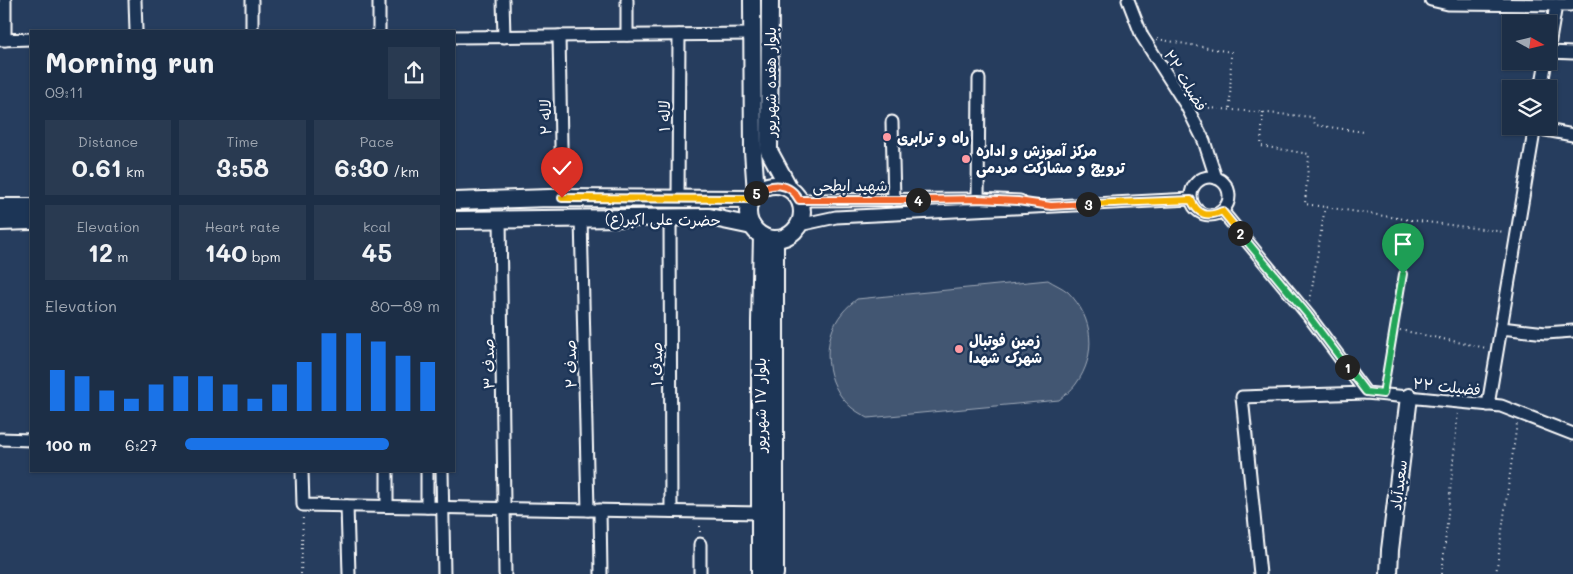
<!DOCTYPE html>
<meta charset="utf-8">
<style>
:root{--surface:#1c2e46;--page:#293a51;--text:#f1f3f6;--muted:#a0a8b3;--line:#3a4a5f;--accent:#1a73e8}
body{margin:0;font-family:Mali,"Playpen Sans Arabic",sans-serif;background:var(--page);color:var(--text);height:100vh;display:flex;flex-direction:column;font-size:19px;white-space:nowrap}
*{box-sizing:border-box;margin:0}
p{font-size:16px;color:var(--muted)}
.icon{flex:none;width:28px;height:28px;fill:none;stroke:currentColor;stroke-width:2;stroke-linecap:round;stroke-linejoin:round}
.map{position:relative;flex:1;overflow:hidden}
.side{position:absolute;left:30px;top:30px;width:425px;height:442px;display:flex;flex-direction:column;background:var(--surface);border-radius:0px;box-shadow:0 1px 4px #0004,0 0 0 1px var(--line)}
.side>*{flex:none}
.needle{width:32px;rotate:98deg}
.controls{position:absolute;left:1502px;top:15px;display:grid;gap:10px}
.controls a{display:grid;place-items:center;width:55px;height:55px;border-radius:0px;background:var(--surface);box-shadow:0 1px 4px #0004,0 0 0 1px var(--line);font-size:25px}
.pin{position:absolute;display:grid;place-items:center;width:42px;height:42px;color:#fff;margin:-51px -21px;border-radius:50% 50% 50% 0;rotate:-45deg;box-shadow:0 0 5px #0007}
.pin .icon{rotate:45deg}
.km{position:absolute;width:25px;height:25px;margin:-12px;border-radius:50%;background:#222;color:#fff;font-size:14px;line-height:25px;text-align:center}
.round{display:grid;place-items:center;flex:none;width:52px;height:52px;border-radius:0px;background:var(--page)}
.summary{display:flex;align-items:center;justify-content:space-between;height:85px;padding:0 15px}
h1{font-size:28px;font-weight:700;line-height:38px}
.figures{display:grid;grid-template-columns:repeat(3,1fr);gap:8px;height:85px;padding:5px 15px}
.figures div{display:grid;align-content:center;border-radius:0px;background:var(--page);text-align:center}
.figures b{font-size:25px;font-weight:700}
.figures small{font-size:14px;font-weight:400}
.figures p{font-size:14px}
.chart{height:140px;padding:10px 15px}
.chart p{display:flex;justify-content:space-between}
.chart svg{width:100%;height:90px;margin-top:5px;stroke:var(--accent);stroke-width:6}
ul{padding:0 15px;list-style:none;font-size:16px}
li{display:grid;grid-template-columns:80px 60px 1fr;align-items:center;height:38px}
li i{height:12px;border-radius:6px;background:var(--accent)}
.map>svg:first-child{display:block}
.green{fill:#425672;stroke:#a0aab8}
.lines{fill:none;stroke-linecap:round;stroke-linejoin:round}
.street-casing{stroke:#fff;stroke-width:15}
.secondary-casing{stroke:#fff;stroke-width:20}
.path{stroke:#fff;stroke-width:2;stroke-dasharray:1 4;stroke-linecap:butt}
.street{stroke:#1d3557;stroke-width:11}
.secondary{stroke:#1d3557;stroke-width:16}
.split-1-casing{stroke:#fff;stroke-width:10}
.split-2-casing{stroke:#fff;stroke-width:10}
.split-3-casing{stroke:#fff;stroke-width:10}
.split-4-casing{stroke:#fff;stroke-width:10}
.split-5-casing{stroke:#fff;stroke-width:10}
.split-6-casing{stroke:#fff;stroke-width:10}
.split-1{stroke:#22a559;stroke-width:6}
.split-2{stroke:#22a559;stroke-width:6}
.split-3{stroke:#f5b400;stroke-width:6}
.split-4{stroke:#f0652b;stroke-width:6}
.split-5{stroke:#f0652b;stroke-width:6}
.split-6{stroke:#f5b400;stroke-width:6}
.poi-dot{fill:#ff9aa2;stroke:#1d3557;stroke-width:2}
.labels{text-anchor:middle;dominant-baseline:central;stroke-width:5;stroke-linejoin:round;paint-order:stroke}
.street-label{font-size:15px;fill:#fff;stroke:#1d3557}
.poi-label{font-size:15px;font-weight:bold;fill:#fff;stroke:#1d3557;text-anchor:start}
</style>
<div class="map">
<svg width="1573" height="574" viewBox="0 0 1573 574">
<rect width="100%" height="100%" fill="#263d5e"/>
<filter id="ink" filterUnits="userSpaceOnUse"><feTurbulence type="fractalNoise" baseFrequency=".02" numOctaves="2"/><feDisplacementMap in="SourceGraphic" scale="10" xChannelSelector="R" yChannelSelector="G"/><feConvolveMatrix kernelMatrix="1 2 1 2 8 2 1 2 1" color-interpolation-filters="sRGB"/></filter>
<g filter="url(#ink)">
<path class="green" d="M1048,280C1054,284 1062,287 1068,292C1094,318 1097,355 1076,384C1072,390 1065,395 1059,400L868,418C863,415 857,412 852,408C824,385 820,339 843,312C847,307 852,303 857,299Z"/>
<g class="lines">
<g class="street-casing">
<g id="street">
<path d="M135,0L136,31"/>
<path d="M379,0V31"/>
<path d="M503,0L504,37"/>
<path d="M627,0V35"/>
<path d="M1128,0L1142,36L1186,105L1204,141L1216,178"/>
<path d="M1431,0L1448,4L1570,5L1571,0"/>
<path d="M252,31V0"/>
<path d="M559,36L562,198"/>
<path d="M454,37L752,34"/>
<path d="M0,40L31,39"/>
<path d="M5,40V0"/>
<path d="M1549,46L1556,5"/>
<path d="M1549,52L1573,53"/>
<path d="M1541,89L1546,61"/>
<path d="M892,122L894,200"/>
<path d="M1535,128L1573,135"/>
<circle cx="1210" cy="196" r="19"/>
<path d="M678,198L679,35"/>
<path d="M978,199L979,79"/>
<path d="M799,200L978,199L1020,201"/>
<path d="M1222,211L1308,315L1366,393L1501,406L1573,434"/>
<path d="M670,217L671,511"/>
<path d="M581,218L588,510"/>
<path d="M500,219L505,574"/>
<path d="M799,225L836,217L1191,199"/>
<path d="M1501,328L1546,333L1573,331"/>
<path d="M1488,405L1535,126"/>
<path d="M0,439L31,440"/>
<path d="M302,471L303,505L760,513"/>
<path d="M387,471V506"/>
<path d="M442,471L444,574"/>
<path d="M347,506L349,574"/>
<path d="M427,507V471"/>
<path d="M600,510L601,574"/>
<path d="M700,574V544"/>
<path d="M1260,574L1242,397L1366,393"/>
</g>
</g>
<g class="secondary-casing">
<g id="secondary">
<path d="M752,0L753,151L756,193"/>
<path d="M770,0L769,151L789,188"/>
<circle cx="775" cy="212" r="27"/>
<path d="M454,201L550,198L752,199"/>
<path d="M0,207H31"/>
<path d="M454,220L709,217L752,226"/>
<path d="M0,222L31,221"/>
<path d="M760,574V322L762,236"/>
<path d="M775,574V239"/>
<path d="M1389,574L1390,550L1409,397"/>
</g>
</g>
<g class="path">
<path d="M1157,39L1231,52L1230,109"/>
<path d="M1199,107L1313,117L1315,125L1364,132"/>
<path d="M1263,112L1261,146L1309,154L1305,204L1411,220L1385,385"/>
<path d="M1411,220L1505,232"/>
<path d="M1310,301L1325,207"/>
<path d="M1395,329L1486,348"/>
<path d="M700,532V522"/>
<path d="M301,574L303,516"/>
<path d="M1442,574L1458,412"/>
<path d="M1496,574L1517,423"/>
</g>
<use href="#street" class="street"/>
<use href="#secondary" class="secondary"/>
</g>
</g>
<g class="lines" filter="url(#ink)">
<g class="split-1-casing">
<path id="split-1" d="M1347,367L1366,392L1383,394L1403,274"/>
</g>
<g class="split-2-casing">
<path id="split-2" d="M1240,233L1308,315L1347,367"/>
</g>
<g class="split-3-casing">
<path id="split-3" d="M1088,204L1191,200C1198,215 1207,218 1222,211L1240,233"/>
</g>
<g class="split-4-casing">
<path id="split-4" d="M918,200L978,199L1018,201L1051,206L1088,204"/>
</g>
<g class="split-5-casing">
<path id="split-5" d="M756,193C771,182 790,182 799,200H918"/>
</g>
<g class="split-6-casing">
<path id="split-6" d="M562,198L752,199L756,193"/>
</g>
<use href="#split-1" class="split-1"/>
<use href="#split-2" class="split-2"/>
<use href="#split-3" class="split-3"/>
<use href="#split-4" class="split-4"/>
<use href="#split-5" class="split-5"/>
<use href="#split-6" class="split-6"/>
</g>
<g class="poi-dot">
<circle cx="887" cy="137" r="5"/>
<circle cx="966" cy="159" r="5"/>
<circle cx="959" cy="349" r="5"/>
</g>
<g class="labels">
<g class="street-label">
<text transform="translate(1186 80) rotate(59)">فضیلت ۲۲</text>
<text transform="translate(770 82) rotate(-90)">بلوار هفده شهریور</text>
<text transform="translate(664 116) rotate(-90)">لاله ۱</text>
<text transform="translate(545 117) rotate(-91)">لاله ۲</text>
<text x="850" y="185">شهید ابطحی</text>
<text transform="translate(663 219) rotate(1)">حضرت علی اکبر(ع)</text>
<text transform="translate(488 364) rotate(-91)">صدف ۳</text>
<text transform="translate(570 364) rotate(-91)">صدف ۲</text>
<text transform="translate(656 364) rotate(-90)">صدف ۱</text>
<text transform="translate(1447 386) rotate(6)">فضیلت ۲۲</text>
<text transform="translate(760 405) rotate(-90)">بلوار ۱۷ شهریور</text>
<text transform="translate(1398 485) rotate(-83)">سعیدآباد</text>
</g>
<g class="poi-label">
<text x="897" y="137">راه و ترابری</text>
<text x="976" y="150">مرکز آموزش و اداره<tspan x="976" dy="17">ترویج و مشارکت مردمی</tspan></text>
<text x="969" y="340">زمین فوتبال<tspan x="969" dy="17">شهرک شهدا</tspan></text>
</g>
</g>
</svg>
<div class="controls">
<a><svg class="needle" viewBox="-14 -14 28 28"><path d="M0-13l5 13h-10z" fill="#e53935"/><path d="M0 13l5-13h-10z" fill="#a0a8b3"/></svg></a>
<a><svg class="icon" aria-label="layers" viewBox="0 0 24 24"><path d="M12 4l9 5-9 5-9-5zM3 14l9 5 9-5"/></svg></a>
</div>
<div class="pin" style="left:1403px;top:274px;background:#1e9e55"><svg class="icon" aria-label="arrive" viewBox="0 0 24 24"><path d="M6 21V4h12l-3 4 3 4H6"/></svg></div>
<div class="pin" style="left:562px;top:198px;background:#d93025"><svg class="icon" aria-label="check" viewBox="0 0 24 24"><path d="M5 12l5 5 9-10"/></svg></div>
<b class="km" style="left:1347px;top:367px">1</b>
<b class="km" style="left:1240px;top:233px">2</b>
<b class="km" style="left:1088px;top:204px">3</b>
<b class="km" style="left:918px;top:200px">4</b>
<b class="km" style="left:756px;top:193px">5</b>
<section class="side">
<div class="summary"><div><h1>Morning run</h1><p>09:11</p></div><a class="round"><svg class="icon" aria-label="share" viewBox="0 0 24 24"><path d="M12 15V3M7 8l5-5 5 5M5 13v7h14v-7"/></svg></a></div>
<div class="figures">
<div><p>Distance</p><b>0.61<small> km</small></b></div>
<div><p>Time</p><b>3:58</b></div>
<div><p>Pace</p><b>6:30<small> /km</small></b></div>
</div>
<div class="figures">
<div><p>Elevation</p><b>12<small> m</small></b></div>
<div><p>Heart rate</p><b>140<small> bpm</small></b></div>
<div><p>kcal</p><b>45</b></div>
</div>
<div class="chart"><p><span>Elevation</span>80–89 m</p>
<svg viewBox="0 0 160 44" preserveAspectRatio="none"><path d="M5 44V24M15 44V27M25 44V34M35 44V38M45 44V31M55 44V27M65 44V27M75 44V31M85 44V38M95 44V31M105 44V20M115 44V6M125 44V6M135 44V10M145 44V17M155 44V20"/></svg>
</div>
<ul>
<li><b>100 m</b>6:27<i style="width:80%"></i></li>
</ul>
</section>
</div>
